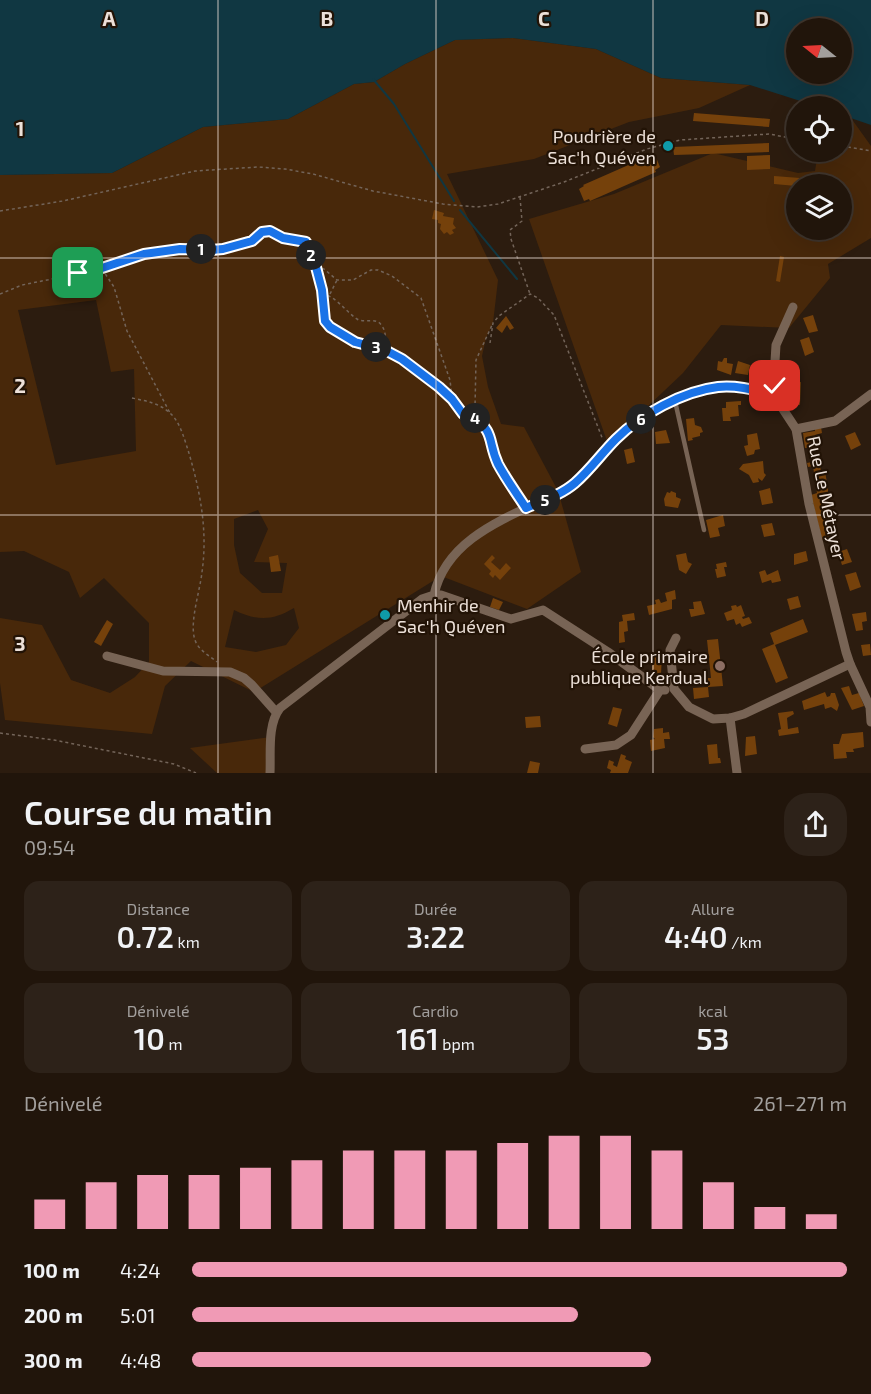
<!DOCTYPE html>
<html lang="fr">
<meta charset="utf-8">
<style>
:root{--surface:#21150b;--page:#2d2219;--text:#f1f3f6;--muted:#a29f9d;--line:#3e342c;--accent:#f09ab5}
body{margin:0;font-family:"Exo 2",sans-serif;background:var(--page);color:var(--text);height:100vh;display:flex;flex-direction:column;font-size:22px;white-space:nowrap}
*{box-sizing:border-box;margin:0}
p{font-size:20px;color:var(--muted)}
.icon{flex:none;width:33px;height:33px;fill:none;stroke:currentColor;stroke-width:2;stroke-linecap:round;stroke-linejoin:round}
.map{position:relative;height:773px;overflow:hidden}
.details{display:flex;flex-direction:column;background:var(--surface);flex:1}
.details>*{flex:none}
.needle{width:39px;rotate:288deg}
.tools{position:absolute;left:786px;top:18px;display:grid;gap:12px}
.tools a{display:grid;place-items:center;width:66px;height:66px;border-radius:50%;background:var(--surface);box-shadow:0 6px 24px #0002,0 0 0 2px var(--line);font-size:30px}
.pin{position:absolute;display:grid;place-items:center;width:51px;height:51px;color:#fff;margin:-26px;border-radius:12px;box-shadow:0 3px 9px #0006}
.km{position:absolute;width:30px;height:30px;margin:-15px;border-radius:50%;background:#222;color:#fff;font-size:16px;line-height:30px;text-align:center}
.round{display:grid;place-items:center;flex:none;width:63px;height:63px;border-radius:24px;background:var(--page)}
.headline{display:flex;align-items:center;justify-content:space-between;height:102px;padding:0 24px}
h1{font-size:33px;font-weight:600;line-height:45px}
.stats{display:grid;grid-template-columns:repeat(3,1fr);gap:9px;height:102px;padding:6px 24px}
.stats div{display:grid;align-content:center;border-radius:15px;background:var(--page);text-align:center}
.stats b{font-size:30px;font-weight:600}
.stats small{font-size:16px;font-weight:400}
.stats p{font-size:16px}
.chart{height:168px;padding:12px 24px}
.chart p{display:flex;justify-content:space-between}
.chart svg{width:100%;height:108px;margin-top:6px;stroke:var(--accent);stroke-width:6}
ul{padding:0 24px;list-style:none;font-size:20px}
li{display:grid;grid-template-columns:96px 72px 1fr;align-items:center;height:45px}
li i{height:15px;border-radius:8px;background:var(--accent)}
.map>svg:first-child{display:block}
.green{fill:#48280a;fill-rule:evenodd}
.water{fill:#103742;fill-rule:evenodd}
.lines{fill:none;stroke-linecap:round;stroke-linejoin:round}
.stream{stroke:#103742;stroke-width:2}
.building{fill:#75410b}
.path{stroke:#736459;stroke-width:1.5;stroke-dasharray:3 3;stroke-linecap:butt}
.service{stroke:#786455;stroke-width:4.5}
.minor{stroke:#786455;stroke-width:9}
.route-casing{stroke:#fff;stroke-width:12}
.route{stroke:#1a73e8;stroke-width:8}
.grid{fill:none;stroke:#ece0d8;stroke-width:1.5;stroke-opacity:0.55}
.culture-dot{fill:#0f9aa8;stroke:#221306;stroke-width:2}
.education-dot{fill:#8d6e63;stroke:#221306;stroke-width:2}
.labels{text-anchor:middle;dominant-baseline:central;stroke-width:4.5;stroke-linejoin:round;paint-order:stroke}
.poi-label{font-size:18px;fill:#ece0d8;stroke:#221306;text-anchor:end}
.street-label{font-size:18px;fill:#ece0d8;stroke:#221306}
.grid-label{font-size:20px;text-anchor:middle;font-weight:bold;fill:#ece0d8;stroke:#221306;stroke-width:4.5;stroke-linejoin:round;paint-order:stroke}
</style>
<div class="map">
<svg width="871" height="773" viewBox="0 0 871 773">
<rect width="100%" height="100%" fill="#2c1c0f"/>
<g class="green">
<path d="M513,38L596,49L661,78L750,85L699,108L629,122L534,159L447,174L498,280L493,323L486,338L482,356L488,387L501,424L524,427L558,491L581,572L527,609L441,576L254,692L191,661L165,686L152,734L5,720L0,683V618L42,625L71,680L110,693L135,677L149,662V623L104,578L80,598L69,572L24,551L0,552V175L112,173L203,127L288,119L354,84L374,82L405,64L455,40ZM96,300L111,372L134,369L136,451L56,465L18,310ZM258,510L268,529L254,562L287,563L282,593H262L240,573L234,545V519ZM294,608L299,628L286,645L256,652L225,647L234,610C257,621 272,621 294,608Z"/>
<path d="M842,115L851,118L871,146V238L828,264L830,278L789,328L721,325L683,373L608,444L529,219L614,194L713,153L798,173L815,171L818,152H842ZM796,184H842V230H796Z"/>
<path d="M271,737L266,773H217L190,748Z"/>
</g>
<path class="water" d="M0,0H871V125L842,115V106H816L750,85L661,78L596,49L513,38L455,40L405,64L374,82L354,84L288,119L203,127L112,173L0,175ZM796,28H842V74H796Z"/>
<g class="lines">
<g class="stream">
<path d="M373,79L394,104L454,201"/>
<path d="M460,210L517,279"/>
</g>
</g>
<g class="building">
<path d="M694,113L770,119L769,127L693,121Z"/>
<path d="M769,143V152L674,155L673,147Z"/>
<path d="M655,155L660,167L655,170L656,172L590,201L589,199L584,201L579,189L584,186L583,185L649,156L650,157Z"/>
<path d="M770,155V169L747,170V156Z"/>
<path d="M774,176L813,179L812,184L796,186L774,184Z"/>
<path d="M434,210L444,213L443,216L454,218L453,224L456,228L452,230L454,233L450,235L447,232L444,234L440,229L441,224L438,223V220L432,219Z"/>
<path d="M780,256L784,257L780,282L776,281Z"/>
<path d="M813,315L818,331L809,333L803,318Z"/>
<path d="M506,316L514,328L510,330L507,325L502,333L496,328Z"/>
<path d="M809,337L814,352L805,356L800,340Z"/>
<path d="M724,358H727V363L733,364L731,375L717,370L718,361L722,362Z"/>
<path d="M738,361L750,365L748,375L735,373Z"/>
<path d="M760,365L769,369L767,382L753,380L756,369H759Z"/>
<path d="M778,372H783V381L791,380V384L801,382L800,405L791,404V400L783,398V383H778Z"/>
<path d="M741,401V405H738L739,416L730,417L731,421H723L722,408H726V402Z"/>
<path d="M694,418L695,425L701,427L703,432L700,433V436L692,438L693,440L688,441L686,419Z"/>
<path d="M821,427L822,433L815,435V447L805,448L803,433L815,431V428Z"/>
<path d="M666,430L670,443L656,444L655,432Z"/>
<path d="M855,432L861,445L851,450L845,436Z"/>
<path d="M757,433L760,449L755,450L754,454L747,456L744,446L748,445L747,435Z"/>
<path d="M632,448L635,462L627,464L624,450Z"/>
<path d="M763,461L764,473L766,475L762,481L758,478L759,482L753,483L749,475L739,469L743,464Z"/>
<path d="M816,461L817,466L820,465L821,472L825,471L828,489V493L820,497L830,538L822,540L811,495L817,493L813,466L808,467L807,463Z"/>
<path d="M770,488L773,503L762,505L759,491Z"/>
<path d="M671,491L676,493V497L681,499L678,508L665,506L664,499L667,492L670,493Z"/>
<path d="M723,515L725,526L718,528L720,536L710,538L706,520Z"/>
<path d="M772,523L775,535L764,537L761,525Z"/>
<path d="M847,549L852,562L842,565L838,552Z"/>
<path d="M806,551L808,561L794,565V554Z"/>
<path d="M686,553L688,562L692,564L686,574L679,570L676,555Z"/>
<path d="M278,555L281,571L271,572L269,557Z"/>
<path d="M492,555L495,558L491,562L500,570L506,563L511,568L500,580L495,575L493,578L489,574L491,571L484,564Z"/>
<path d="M726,562L727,567H724L726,576L717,578L715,569H717L716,564Z"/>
<path d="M765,570L767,575L778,570L781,581L772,583L771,580L762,583L759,572Z"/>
<path d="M856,572L861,587L850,591L845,575Z"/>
<path d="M675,590L676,599L672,600V609L649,615L647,606L656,604L655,600L659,599L661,603L667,601L665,593Z"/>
<path d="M798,596L801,607L790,610L787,599Z"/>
<path d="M493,598L503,602L499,610L490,607Z"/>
<path d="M701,601L705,614L691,617L689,609H694L693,602Z"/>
<path d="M736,605L737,607L741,605L745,616L742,617L743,619L749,617L752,623L742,627L740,623L736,625L734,619L727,621L724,613L732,610L731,606Z"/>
<path d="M866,612L867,621L862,622L863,630L856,631L852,614Z"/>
<path d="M634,613L635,620L627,621L628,631L624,632L625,642L619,643V622L623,621L622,615Z"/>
<path d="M803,619L808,632L775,645L788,678L776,683L762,649L774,644L770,633Z"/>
<path d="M107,620L113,624L101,646L94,642Z"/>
<path d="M718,639L723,686L708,687L709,697L694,699L693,688L708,687L707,678H711L707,640Z"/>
<path d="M870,644L871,655L863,656L861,645Z"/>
<path d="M652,655L662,656L661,674L652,673Z"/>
<path d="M849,686L852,695L859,693L864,706L852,710L841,688Z"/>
<path d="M825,692L827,697L830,696L831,693H835L839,705L837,711L831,707L825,709L824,704L804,710L802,701Z"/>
<path d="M613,707L622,709L617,727L608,724Z"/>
<path d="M793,711L794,714L787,718L788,729L798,727L799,733L779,736L778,730L781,729L778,713Z"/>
<path d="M540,716L541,727L526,728L525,717Z"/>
<path d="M663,728V733L669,732L670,739H664L665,748L651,751L650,740L655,739L653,737L654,729Z"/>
<path d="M863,732L864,747L853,749L854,752H846L847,758L834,759L833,744H839L842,734Z"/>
<path d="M755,736L757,754L745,756L746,737Z"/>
<path d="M717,744L718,758H720L721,763L709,764L707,745Z"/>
<path d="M621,754L626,756L625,759L632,762L628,773H610L611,770L607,768L609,760L614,762L613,765L617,767Z"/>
<path d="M530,761L540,763L538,773H527Z"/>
</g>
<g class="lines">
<g class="path">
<path d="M842,146L871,151"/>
<path d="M520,197L522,221L510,230L511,239L530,294"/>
<path d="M0,211L63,201L195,171L258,167L285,169L313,174L373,191L443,204L477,207L498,204L564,182L647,149L680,140L769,134L796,139"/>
<path d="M316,268L324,269L337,280H353L371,270H378L392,276L421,298L450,380L452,398"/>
<path d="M102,269L114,287L127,331L170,413"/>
<path d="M0,294L22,285L102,269L144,254L180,249L211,250L223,249L252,241L262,232L270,231L283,238L306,242L309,245L322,289L325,321L330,327L355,342L385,350L402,359L439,387L452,399L463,414L469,417L474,413L475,407L476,360L493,323"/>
<path d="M322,294C336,296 345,311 357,319C365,324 376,316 382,326C387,333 385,342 385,350"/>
<path d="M330,294L337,280"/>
<path d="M490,343L493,323L499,316L530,294L538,298L554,315L603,440"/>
<path d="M132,398C146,401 159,403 170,413C180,422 184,438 188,450C200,490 208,530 202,572C200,591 189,623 195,640C198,650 210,656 217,662"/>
<path d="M472,415L488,431L498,463L521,500"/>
<path d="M0,733L54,740L174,764L196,773"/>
</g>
<path class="service" d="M675,401L704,530"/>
<g class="minor">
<path d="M773,394L776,345L793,307"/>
<path d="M796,429L835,421L871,394"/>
<path d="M434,595H441L511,619L543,610L608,652L660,690"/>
<path d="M676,638L670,650L674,689L689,707L713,719L730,718L744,714L850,664"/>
<path d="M107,656L163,671L230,672L244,678L252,685L276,712"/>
<path d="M730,718L737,773"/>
<path d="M585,749L616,745L631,735L660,690H665"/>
<path d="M270,773C271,753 267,725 280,708L422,599L434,595C447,534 516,515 564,490C585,476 599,456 617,439C641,415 684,390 718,387C736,385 755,390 773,394L796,429L809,504L846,652L850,664L870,707L871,722"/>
</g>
</g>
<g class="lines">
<g class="route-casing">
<path id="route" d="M78,273L102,268L144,254L180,249L211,250L223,249L252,241L262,232L270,231L283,238L306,242L316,267L322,290L325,321L330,327L355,342L385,350L402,359L439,387L452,399L463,414L469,417L472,415C496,434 487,440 498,464C506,479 517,494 526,508C542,501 561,495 575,483C590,470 602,453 616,439C640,415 683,391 718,387C736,385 755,390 772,394L775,386"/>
</g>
<use href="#route" class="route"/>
</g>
<path class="grid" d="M218,0V773M436,0V773M653,0V773M0,258H871M0,515H871"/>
<g class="culture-dot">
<circle cx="668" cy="146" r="6"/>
<circle cx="385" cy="615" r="6"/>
</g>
<circle class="education-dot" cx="720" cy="666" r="6"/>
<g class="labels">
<g class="poi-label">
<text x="656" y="136">Poudrière de<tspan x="656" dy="21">Sac'h Quéven</tspan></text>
<text x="397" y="605" text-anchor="start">Menhir de<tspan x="397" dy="21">Sac'h Quéven</tspan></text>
<text x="708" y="656">École primaire<tspan x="708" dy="21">publique Kerdual</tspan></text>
</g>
<g class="street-label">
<text transform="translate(827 498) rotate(78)">Rue Le Métayer</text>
</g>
</g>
<g class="grid-label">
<text x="109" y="26">A</text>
<text x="327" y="26">B</text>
<text x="544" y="26">C</text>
<text x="762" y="26">D</text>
<text x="20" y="136">1</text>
<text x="20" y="393">2</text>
<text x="20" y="651">3</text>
</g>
</svg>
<div class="tools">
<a><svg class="needle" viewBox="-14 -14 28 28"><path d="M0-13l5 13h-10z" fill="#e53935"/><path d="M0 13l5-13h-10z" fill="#a29f9d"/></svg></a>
<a><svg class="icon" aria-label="locate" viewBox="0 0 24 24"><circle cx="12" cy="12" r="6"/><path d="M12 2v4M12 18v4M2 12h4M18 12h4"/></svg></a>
<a><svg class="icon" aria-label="layers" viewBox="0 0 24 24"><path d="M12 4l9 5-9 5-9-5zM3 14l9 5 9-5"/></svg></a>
</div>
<div class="pin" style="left:78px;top:273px;background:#1e9e55"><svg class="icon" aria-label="arrive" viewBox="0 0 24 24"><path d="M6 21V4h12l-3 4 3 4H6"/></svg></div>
<div class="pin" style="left:775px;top:386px;background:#d93025"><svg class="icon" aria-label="check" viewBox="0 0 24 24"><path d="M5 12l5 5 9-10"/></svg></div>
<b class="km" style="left:201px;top:249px">1</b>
<b class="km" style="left:311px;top:255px">2</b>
<b class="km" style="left:376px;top:347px">3</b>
<b class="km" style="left:475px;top:418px">4</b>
<b class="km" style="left:545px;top:500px">5</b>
<b class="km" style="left:641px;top:419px">6</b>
</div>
<section class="details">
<div class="headline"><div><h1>Course du matin</h1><p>09:54</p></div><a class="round"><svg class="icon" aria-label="share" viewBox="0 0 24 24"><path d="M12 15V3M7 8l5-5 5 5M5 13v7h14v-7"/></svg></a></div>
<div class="stats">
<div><p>Distance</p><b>0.72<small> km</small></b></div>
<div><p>Durée</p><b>3:22</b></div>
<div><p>Allure</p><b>4:40<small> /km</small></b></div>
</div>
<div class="stats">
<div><p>Dénivelé</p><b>10<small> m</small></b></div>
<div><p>Cardio</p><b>161<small> bpm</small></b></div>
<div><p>kcal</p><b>53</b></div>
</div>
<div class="chart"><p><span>Dénivelé</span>261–271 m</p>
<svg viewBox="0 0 160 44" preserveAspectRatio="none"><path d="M5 44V32M15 44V25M25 44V22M35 44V22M45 44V19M55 44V16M65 44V12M75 44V12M85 44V12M95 44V9M105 44V6M115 44V6M125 44V12M135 44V25M145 44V35M155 44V38"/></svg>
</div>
<ul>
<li><b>100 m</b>4:24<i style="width:100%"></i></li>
<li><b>200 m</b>5:01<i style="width:59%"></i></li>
<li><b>300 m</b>4:48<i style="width:70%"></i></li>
</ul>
</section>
